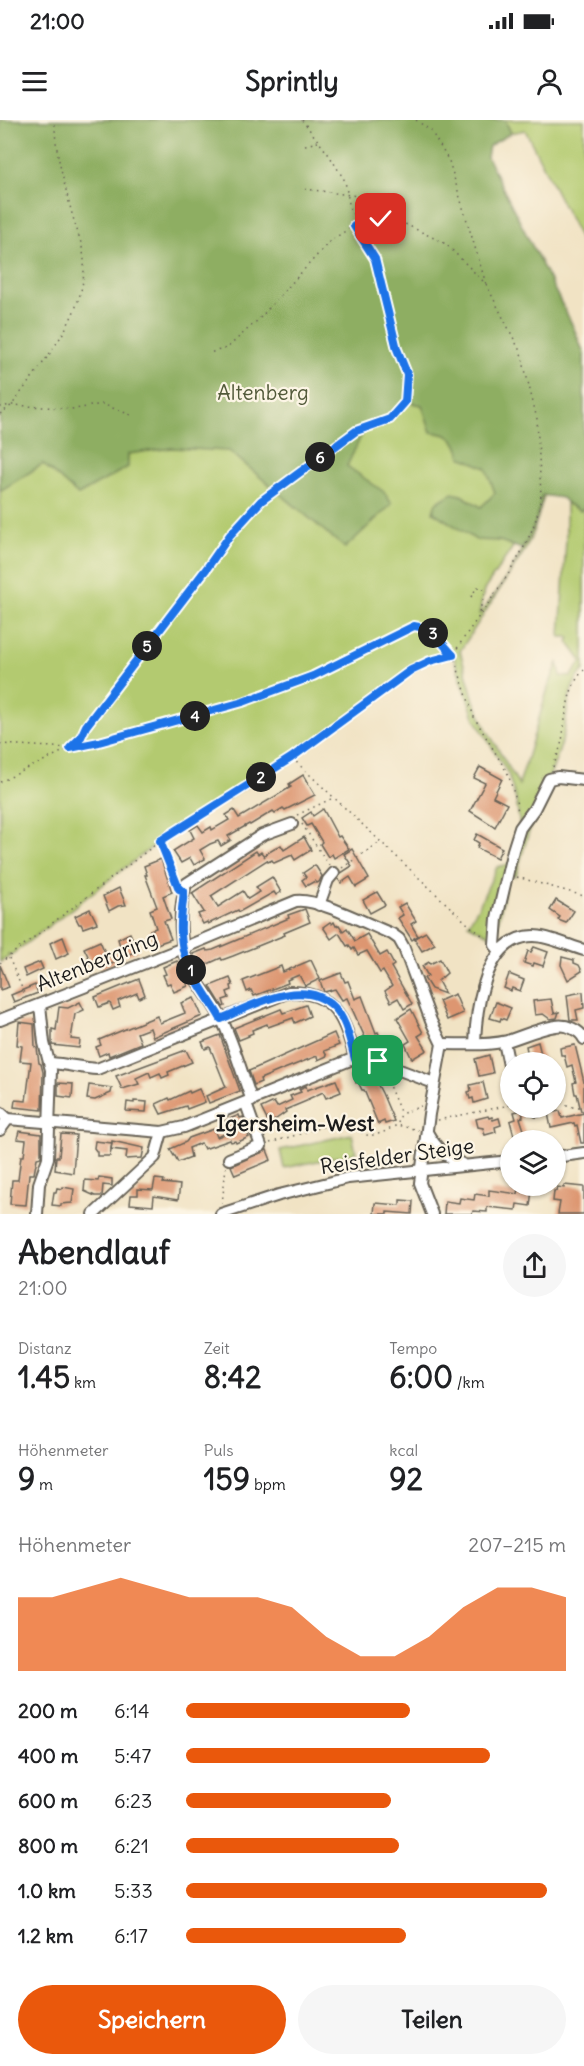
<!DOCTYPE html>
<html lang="de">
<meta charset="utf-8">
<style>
:root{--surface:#fff;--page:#f6f6f6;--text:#202124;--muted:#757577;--accent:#ea580c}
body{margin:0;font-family:Delius,sans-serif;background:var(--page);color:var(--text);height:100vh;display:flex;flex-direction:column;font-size:22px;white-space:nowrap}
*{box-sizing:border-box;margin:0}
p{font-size:20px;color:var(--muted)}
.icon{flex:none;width:33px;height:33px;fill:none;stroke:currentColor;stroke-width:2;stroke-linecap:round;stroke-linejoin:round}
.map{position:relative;height:1094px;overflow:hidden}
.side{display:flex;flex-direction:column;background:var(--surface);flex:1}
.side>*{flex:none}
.fabs{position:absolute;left:500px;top:932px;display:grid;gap:12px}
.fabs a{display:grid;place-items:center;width:66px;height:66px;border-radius:50%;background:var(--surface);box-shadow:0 2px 4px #0004;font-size:30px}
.pin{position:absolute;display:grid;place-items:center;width:51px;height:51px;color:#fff;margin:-26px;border-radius:12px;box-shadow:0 3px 9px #0006}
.km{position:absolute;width:30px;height:30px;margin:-15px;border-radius:50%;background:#222;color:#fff;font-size:16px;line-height:30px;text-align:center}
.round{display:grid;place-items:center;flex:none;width:63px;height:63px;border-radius:32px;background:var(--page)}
.headline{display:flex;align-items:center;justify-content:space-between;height:102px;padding:0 18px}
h1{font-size:33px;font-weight:800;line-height:45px}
.stats{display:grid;grid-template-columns:repeat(3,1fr);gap:9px;height:102px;padding:6px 18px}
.stats div{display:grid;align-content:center}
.stats b{font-size:30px;font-weight:800}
.stats small{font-size:16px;font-weight:400}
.stats p{font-size:16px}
.chart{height:168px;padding:12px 18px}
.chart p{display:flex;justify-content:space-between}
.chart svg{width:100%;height:108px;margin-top:6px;fill:var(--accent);opacity:.7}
.primary-button{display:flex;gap:12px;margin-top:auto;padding:12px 18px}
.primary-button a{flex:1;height:69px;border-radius:36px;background:var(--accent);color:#fff;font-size:24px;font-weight:800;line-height:69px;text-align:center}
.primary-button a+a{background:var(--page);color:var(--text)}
ul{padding:0 18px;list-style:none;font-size:20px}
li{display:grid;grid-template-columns:96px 72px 1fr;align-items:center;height:45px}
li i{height:15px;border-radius:8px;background:var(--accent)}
.status{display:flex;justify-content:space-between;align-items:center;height:42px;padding:0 30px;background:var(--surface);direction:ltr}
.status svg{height:16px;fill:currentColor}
header{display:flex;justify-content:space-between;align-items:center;height:78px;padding:0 18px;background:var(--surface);font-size:27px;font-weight:800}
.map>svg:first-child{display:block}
.green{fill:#b3ca6f;stroke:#687346;stroke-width:1.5}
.forest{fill:#8eae62;stroke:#55653f;stroke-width:1.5}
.building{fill:#dd9671}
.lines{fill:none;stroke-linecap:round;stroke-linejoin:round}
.minor-casing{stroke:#676257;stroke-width:14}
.path{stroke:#676257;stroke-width:1.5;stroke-dasharray:1.5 4.5;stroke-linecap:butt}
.minor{stroke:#fff;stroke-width:10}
.route-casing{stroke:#fff;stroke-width:12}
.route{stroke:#1a73e8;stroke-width:8}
.labels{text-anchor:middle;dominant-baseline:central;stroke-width:4.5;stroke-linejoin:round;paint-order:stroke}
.park-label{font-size:21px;fill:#515939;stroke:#fcf5e5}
.street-label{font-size:21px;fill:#1c1c1c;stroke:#fcf5e5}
.neighbourhood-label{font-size:22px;font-weight:bold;fill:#1c1c1c;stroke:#fcf5e5}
</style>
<div class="status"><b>21:00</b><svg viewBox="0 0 49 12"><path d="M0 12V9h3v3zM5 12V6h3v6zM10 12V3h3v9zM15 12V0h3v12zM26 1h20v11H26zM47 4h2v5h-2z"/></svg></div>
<header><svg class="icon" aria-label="menu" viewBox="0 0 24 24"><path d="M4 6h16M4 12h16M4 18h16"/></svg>Sprintly<svg class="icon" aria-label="person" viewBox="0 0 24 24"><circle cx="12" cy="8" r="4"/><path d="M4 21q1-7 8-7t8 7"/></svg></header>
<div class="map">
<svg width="584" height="1094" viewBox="0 0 584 1094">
<rect width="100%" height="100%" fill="#fcf5e5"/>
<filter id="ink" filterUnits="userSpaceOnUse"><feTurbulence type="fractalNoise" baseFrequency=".0167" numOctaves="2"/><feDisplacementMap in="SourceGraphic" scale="12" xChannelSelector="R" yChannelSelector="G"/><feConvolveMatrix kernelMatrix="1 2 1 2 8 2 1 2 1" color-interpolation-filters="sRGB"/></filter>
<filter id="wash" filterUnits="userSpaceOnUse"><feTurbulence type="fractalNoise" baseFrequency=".008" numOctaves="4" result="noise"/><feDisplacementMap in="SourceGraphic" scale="24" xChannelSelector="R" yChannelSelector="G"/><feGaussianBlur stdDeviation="1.35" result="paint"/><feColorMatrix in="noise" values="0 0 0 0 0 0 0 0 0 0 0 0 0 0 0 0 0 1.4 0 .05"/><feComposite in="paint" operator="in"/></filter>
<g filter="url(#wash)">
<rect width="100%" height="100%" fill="#f1e3c4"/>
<g class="green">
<path d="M0,0H355L521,415L484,470L479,495C503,465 537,415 541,375L544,376L533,414L525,430L460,531L474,581L487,610L519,665L548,568L558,543L561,556L571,557L582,541L568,522L570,517H560L566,420V383L580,391L584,389V550C566,567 568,595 563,617C560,631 554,645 549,658L559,661C537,671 523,733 516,756L508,754L495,818L468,804L479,786L497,747L510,744L520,708L516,680L508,654L474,597L453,535L430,541L411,550L291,638L160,721L11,835L8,834L9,837L0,842Z"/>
<path d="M505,0H584V127L525,10L511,13Z"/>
<path d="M352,1014L356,1033L284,1048L280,1030Z"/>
</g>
<path class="forest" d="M0,0H505L511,13L489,26L487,37L573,206L584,234V389L580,391L568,384L562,378L542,375C539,395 533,413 522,429L500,421L476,420L433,392L436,383L452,373L461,375L481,387L495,373L486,348L461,337C457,318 450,314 431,312L422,285L405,282L390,299L365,308L347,346L384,372L392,384L345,428L229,331L172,328L128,334V347L78,375L43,344L0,371Z"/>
<g id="blocks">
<g class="building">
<path d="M480,647L502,659L493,677L507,684L495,707L470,691L485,663L474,658Z"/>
<path d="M303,655L315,675L285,690L283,688L275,693L273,691L250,705L249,704L228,716L231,720L221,726L218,721L210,724L200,730L205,739L194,745L190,738L181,743L173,731L194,718L190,710L198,705L203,712L211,707L212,710L229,700L226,695L234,690L239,698L291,667L289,664Z"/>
<path d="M323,689L338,717L340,716L349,729L334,738L332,734L328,737L320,724L322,722L311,704L307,706L302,698L311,692L313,696Z"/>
<path d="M477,714L502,728L497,738L477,728L479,723L474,720Z"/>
<path d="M304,717L311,730L295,740L292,735L274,743L272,740L268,742L267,740L211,776L218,787L243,771L248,779L259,772L256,767L272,757L281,772L276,775L274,772L239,792L238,790L208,804L207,802L203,804L198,794L204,792L192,773L256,731L258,734L261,732L265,737L264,735L281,725L284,730Z"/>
<path d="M352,729L369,759L356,767L350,757L341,763L338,759L341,753L352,746L344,734Z"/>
<path d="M161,739L172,772L163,776L171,799L164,801L171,819L154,825L150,810L156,808L150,790L157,787L145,755H147L144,746Z"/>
<path d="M315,745L322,756L319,762L317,763L315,761L306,766L302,760L306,757L303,753Z"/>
<path d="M119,768L126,785L118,786L109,791L103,776Z"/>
<path d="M377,772L385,785L370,793L363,780Z"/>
<path d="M556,780L574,791L566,803L558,800L560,797L550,790Z"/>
<path d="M405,783L416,801L411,804L418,816L412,820L398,798L403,795L398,787Z"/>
<path d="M90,789L97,803L83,808L81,804H79L75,796Z"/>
<path d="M305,789L310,802L284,813L285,815L233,836L222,840L221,838L199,848L193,834L206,829L207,831L213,830L237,820L289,798L288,795Z"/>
<path d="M330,802L332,804L334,802L336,806L339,805L343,811L347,808L355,821L367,814L380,836L387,832L394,845L391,847L412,884L404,889L398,878L391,882L385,871L392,866L383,851L380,853L367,831L358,835L354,828L352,830L349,825L347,826L339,813L331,819L323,807Z"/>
<path d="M426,812L435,824L422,831L414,818Z"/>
<path d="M130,813L138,831L123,836L118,819Z"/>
<path d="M63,817L69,833L56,839L50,823Z"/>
<path d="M100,821L107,837L120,831L123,839L102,848L98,840L85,845L89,838L84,828Z"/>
<path d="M534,827L548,832L543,846L534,843L533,846L524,843L528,831L531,832Z"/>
<path d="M562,837L574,840V843L579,845L582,851L568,860L561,845Z"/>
<path d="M440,839L447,853L438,861L445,874L431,869L424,858L428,856L422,846L429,842L430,844Z"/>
<path d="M311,840L320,859L305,866L299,855L287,860L288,863L254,876L251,870L247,872L243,861L281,846L283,852Z"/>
<path d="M177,841L188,866L174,872L170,863L167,864L163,855L166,854L163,847Z"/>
<path d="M40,842L43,849L26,857L23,849Z"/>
<path d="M0,845L9,867L0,870Z"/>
<path d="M341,853L345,862L348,861L355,879L362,876L376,913L378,912L381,919L368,924L347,878L342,880L335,869L324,872L320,861Z"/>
<path d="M509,854L524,860L520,871L512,868L511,871L504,868Z"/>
<path d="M230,858L233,865L231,866L232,870L227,872L229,878L223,880L225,886L223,887L210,866Z"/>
<path d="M139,859L145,875L139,878L137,873L118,881L120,887L113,890L110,883L99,887L95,877Z"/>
<path d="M35,865L38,873L14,882L11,875Z"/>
<path d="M583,872L584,888L576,890L578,900H570L567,875Z"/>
<path d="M455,874L463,893L447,900L439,881Z"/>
<path d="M194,878L202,896L153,917L150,908L137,913L141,923L109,936L108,932L99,936L96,927L101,925L99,920L157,896L160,903L185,893L181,883Z"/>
<path d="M551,879L554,893L559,892L557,898L550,899L543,894L535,895L533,881Z"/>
<path d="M80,882L84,890L75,894L71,919L80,920L79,928L52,925V909L56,910L59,887L68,888Z"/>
<path d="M496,882L511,888L506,900L501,898L500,901L490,898Z"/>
<path d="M306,885L310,896L295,903L293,898L268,907L267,904L252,910L253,913L248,915L249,916L239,920L234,908L281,889L283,893Z"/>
<path d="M411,889L423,913L418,916L427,930L412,939L405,924L410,921L397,898Z"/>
<path d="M19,902L34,904L35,927L37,928L39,943L41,944L43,952L42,990L14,987L15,980L26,981L31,942L20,941L22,926L17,925Z"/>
<path d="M334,913L339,925L324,931L327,936L318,940L317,936L279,951L260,959L261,962L254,965L249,951Z"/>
<path d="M220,915L240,971L209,983L206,976L226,967L210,927L205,929L202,922Z"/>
<path d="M538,922L543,942H516L515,939L528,936L526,926Z"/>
<path d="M575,925L584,962V991H581L577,974H575L573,963L576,962L572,945L567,947L564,935H561L560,928Z"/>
<path d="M186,930L192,942L168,952L169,955L162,958L160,953L151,957L149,952L136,958L139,964L122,969L116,956Z"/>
<path d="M489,935L493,953L479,956L475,939Z"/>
<path d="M366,948L369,955L372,954L382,973L394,1001L385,1004L384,1001L378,1004L364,970H362L358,962L356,963L353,953Z"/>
<path d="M336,960L341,972L326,978L323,972L308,979L309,980L285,990L286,992L269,1004L261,988L274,982L277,987L292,980L290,976L301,972L299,969L306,966L307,970Z"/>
<path d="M483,962L487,979L474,983L473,978L470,979L468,972L471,971L470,965Z"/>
<path d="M58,963L73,964L72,978L58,976Z"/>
<path d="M89,965L112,968L111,973L95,980L87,979Z"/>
<path d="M199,969L205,982L187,989L186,986L161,994L156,984L169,978L170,980L189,971L190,973Z"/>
<path d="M134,981L147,982L146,992L126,991L127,982L134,983Z"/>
<path d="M522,990L523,997L520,998L525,1013L514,1016L510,1001L516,999L514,992Z"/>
<path d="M560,991L562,998L584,993V1023H581L577,1005L575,1006L574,1003L551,1008L548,993Z"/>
<path d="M239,995L240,998L243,997L249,1017L236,1023L235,1021L231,1022L230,1020L204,1029L201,1023L189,1028L191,1037L178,1042L175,1036H174L170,1029L186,1022L189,1018L214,1009L217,1017L230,1012L225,1001Z"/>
<path d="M488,996L489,998L492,997L493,1000L499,998L501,1005L495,1007L496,1012L485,1015L483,1008L478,1007L476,999Z"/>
<path d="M19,1011L41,1014V1037L37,1038L34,1054H29L26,1085L10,1084L12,1060H18L21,1036H24L26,1020L17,1019Z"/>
<path d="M61,1014L76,1015L73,1053L55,1050L56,1037H59Z"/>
<path d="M95,1021L112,1023L110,1036H97V1032L94,1028Z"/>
<path d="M112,1021L144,1028L142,1038L126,1039L127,1031L111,1029Z"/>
<path d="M267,1030L271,1040L235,1055L231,1046Z"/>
<path d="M99,1057L112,1059V1066L103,1065L102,1076H95L84,1071L85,1060L98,1061Z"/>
<path d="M155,1059L164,1060L163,1063L180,1065L178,1080L154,1076L153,1086L130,1084L131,1075H138V1069L153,1070Z"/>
<path d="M564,1065L584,1067V1094H558L560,1082L553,1081L554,1071H556L557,1067L564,1068Z"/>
<path d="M63,1067L74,1069L72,1083L61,1084V1086L52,1085L54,1072H56L57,1068L62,1069Z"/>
<path d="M519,1068L532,1070L530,1086L517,1084L516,1090L487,1087V1092L473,1091L472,1094H444L445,1081L459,1083L460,1078L474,1080L475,1074L489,1076V1070L518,1074Z"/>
<path d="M400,1080L413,1081L412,1094L387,1092V1094H374L375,1083L400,1085Z"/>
</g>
</g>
</g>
<g filter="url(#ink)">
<use href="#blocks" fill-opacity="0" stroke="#676257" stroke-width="1.5"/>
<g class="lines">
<g class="minor-casing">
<g id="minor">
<path d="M319,785L328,760L334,753"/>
<path d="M500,831L495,825L497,798L513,730L520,708L534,689L549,659L558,657L584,660"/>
<path d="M0,900L183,828L296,781C318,778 369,805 392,814L399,819L404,828L431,901L442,924L429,994L420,1063L432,1094"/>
<path d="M504,922L510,950"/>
<path d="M442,924C463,924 486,926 507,921C523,916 540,908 556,906C566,904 580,910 584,919"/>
<path d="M475,924C476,888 485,816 534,816C548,816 570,826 584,830"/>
<path d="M51,943C67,944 81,948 97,949L289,872C336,872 344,898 355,938"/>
<path d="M252,981C242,954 234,924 221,898C213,883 202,869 193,855C178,829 178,792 186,764L262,715L292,704"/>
<path d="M531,987L537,991"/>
<path d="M0,992L8,999L162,1012L184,1007L355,938L365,937L434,963"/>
<path d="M0,1010L8,999"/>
<path d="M427,1012C436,1029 447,1037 464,1045"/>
<path d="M555,1037L584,1033"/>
<path d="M229,1039L261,1026L246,984"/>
<path d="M37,1094L39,1064L48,1038L51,950L44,923L40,885"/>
<path d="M94,1094L155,1037L162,1012"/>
<path d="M221,1094L279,1075L348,1058L510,1041"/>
</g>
</g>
<g class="path">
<path d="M302,0L329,35L345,61L350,89L358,103"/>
<path d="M416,0L431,11L449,41L486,164"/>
<path d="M305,25L318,22"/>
<path d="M305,69L358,76L366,89L355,94"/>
<path d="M367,89L380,99"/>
<path d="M0,287L12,285L75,289L102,284L131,295"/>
<path d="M0,294L12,285C42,242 87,196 84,140C83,124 75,106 71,90C64,61 54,30 55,0"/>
<path d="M471,477L477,467L483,468L485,472L478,496"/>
<path d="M0,624L70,628L212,592L313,556L373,527L401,510L414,506H420L433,513L453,535L474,597L508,654L516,680L518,692"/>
<path d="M292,638L470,806L486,818"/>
<path d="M553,647C557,636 562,625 563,614C566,593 568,565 584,550"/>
<path d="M0,662L70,628L81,617L86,606L207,448L215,434L261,381L356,311L390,299L405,282L407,254L397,229L374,139L355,106"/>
<path d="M297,695L333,678"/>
<path d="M302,704L329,745"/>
<path d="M160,722L176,762"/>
<path d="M342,748L380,722"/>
<path d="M517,757L584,776"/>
<path d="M9,838L27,880"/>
<path d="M0,843L160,721L291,638L411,550L430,541L453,535C481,488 536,430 541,375L537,299L521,233L486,164L446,124L399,101L381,99L358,103L330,121L259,199L227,228L209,233"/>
<path d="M385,956L401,994"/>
<path d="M555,985L562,983L572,987H584"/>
<path d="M438,1000L510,985"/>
<path d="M398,1003L401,994L421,986"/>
<path d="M270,1023L335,1003L344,1004L369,1016L382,1013L397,1005L418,1010"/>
<path d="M222,1084L226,1047"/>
</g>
<use href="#minor" class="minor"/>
</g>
</g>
<g class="lines" filter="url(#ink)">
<g class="route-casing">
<path id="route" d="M378,941L365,937L355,939C350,922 347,900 334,887C304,856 253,885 221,899C209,878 191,856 184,833C178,814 182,790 184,771L179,769L160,721L291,638L411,550L430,541L453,535C441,522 432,508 414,506L313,556L243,582L99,622L70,628L81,617L86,606L207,448L230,415L261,381L356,311L390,299L405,282L407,254L397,229L375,139L354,106L381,99"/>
</g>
<use href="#route" class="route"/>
</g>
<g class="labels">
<g class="park-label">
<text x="263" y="272">Altenberg</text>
</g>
<g class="street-label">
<text transform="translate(97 841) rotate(-22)">Altenbergring</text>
<text transform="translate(397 1036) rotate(-8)">Reisfelder Steige</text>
</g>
<g class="neighbourhood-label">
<text x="295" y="1003">Igersheim-West</text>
</g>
</g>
</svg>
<div class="fabs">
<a><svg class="icon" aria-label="locate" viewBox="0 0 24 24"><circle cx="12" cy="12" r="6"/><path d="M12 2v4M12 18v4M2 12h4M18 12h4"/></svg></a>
<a><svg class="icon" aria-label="layers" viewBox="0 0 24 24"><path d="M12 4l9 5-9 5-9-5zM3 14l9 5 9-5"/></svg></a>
</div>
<div class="pin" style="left:378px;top:941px;background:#1e9e55"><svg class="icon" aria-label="arrive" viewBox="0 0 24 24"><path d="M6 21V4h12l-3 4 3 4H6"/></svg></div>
<div class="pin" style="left:381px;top:99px;background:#d93025"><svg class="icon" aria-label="check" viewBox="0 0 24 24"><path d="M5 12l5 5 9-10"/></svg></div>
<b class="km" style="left:191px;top:850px">1</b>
<b class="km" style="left:261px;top:657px">2</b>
<b class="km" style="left:433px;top:513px">3</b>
<b class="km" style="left:195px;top:596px">4</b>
<b class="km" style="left:147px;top:526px">5</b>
<b class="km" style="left:320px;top:337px">6</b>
</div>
<section class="side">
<div class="headline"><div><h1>Abendlauf</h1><p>21:00</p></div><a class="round"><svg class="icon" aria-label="share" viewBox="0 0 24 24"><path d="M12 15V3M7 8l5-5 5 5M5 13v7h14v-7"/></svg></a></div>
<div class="stats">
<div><p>Distanz</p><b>1.45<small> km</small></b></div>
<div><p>Zeit</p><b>8:42</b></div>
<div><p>Tempo</p><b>6:00<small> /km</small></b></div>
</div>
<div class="stats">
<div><p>Höhenmeter</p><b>9<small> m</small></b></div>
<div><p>Puls</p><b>159<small> bpm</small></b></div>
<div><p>kcal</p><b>92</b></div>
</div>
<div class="chart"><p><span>Höhenmeter</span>207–215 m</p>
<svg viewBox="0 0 160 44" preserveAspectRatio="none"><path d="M0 44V14L10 14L20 10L30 6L40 10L50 14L60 14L70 14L80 18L90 30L100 38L110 38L120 30L130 18L140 10L150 10L160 14V44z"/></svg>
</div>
<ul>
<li><b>200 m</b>6:14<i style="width:59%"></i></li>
<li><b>400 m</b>5:47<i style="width:80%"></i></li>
<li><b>600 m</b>6:23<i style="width:54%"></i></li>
<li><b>800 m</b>6:21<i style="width:56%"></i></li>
<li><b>1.0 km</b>5:33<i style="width:95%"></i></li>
<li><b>1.2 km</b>6:17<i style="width:58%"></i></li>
</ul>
<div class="primary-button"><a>Speichern</a><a>Teilen</a></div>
</section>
